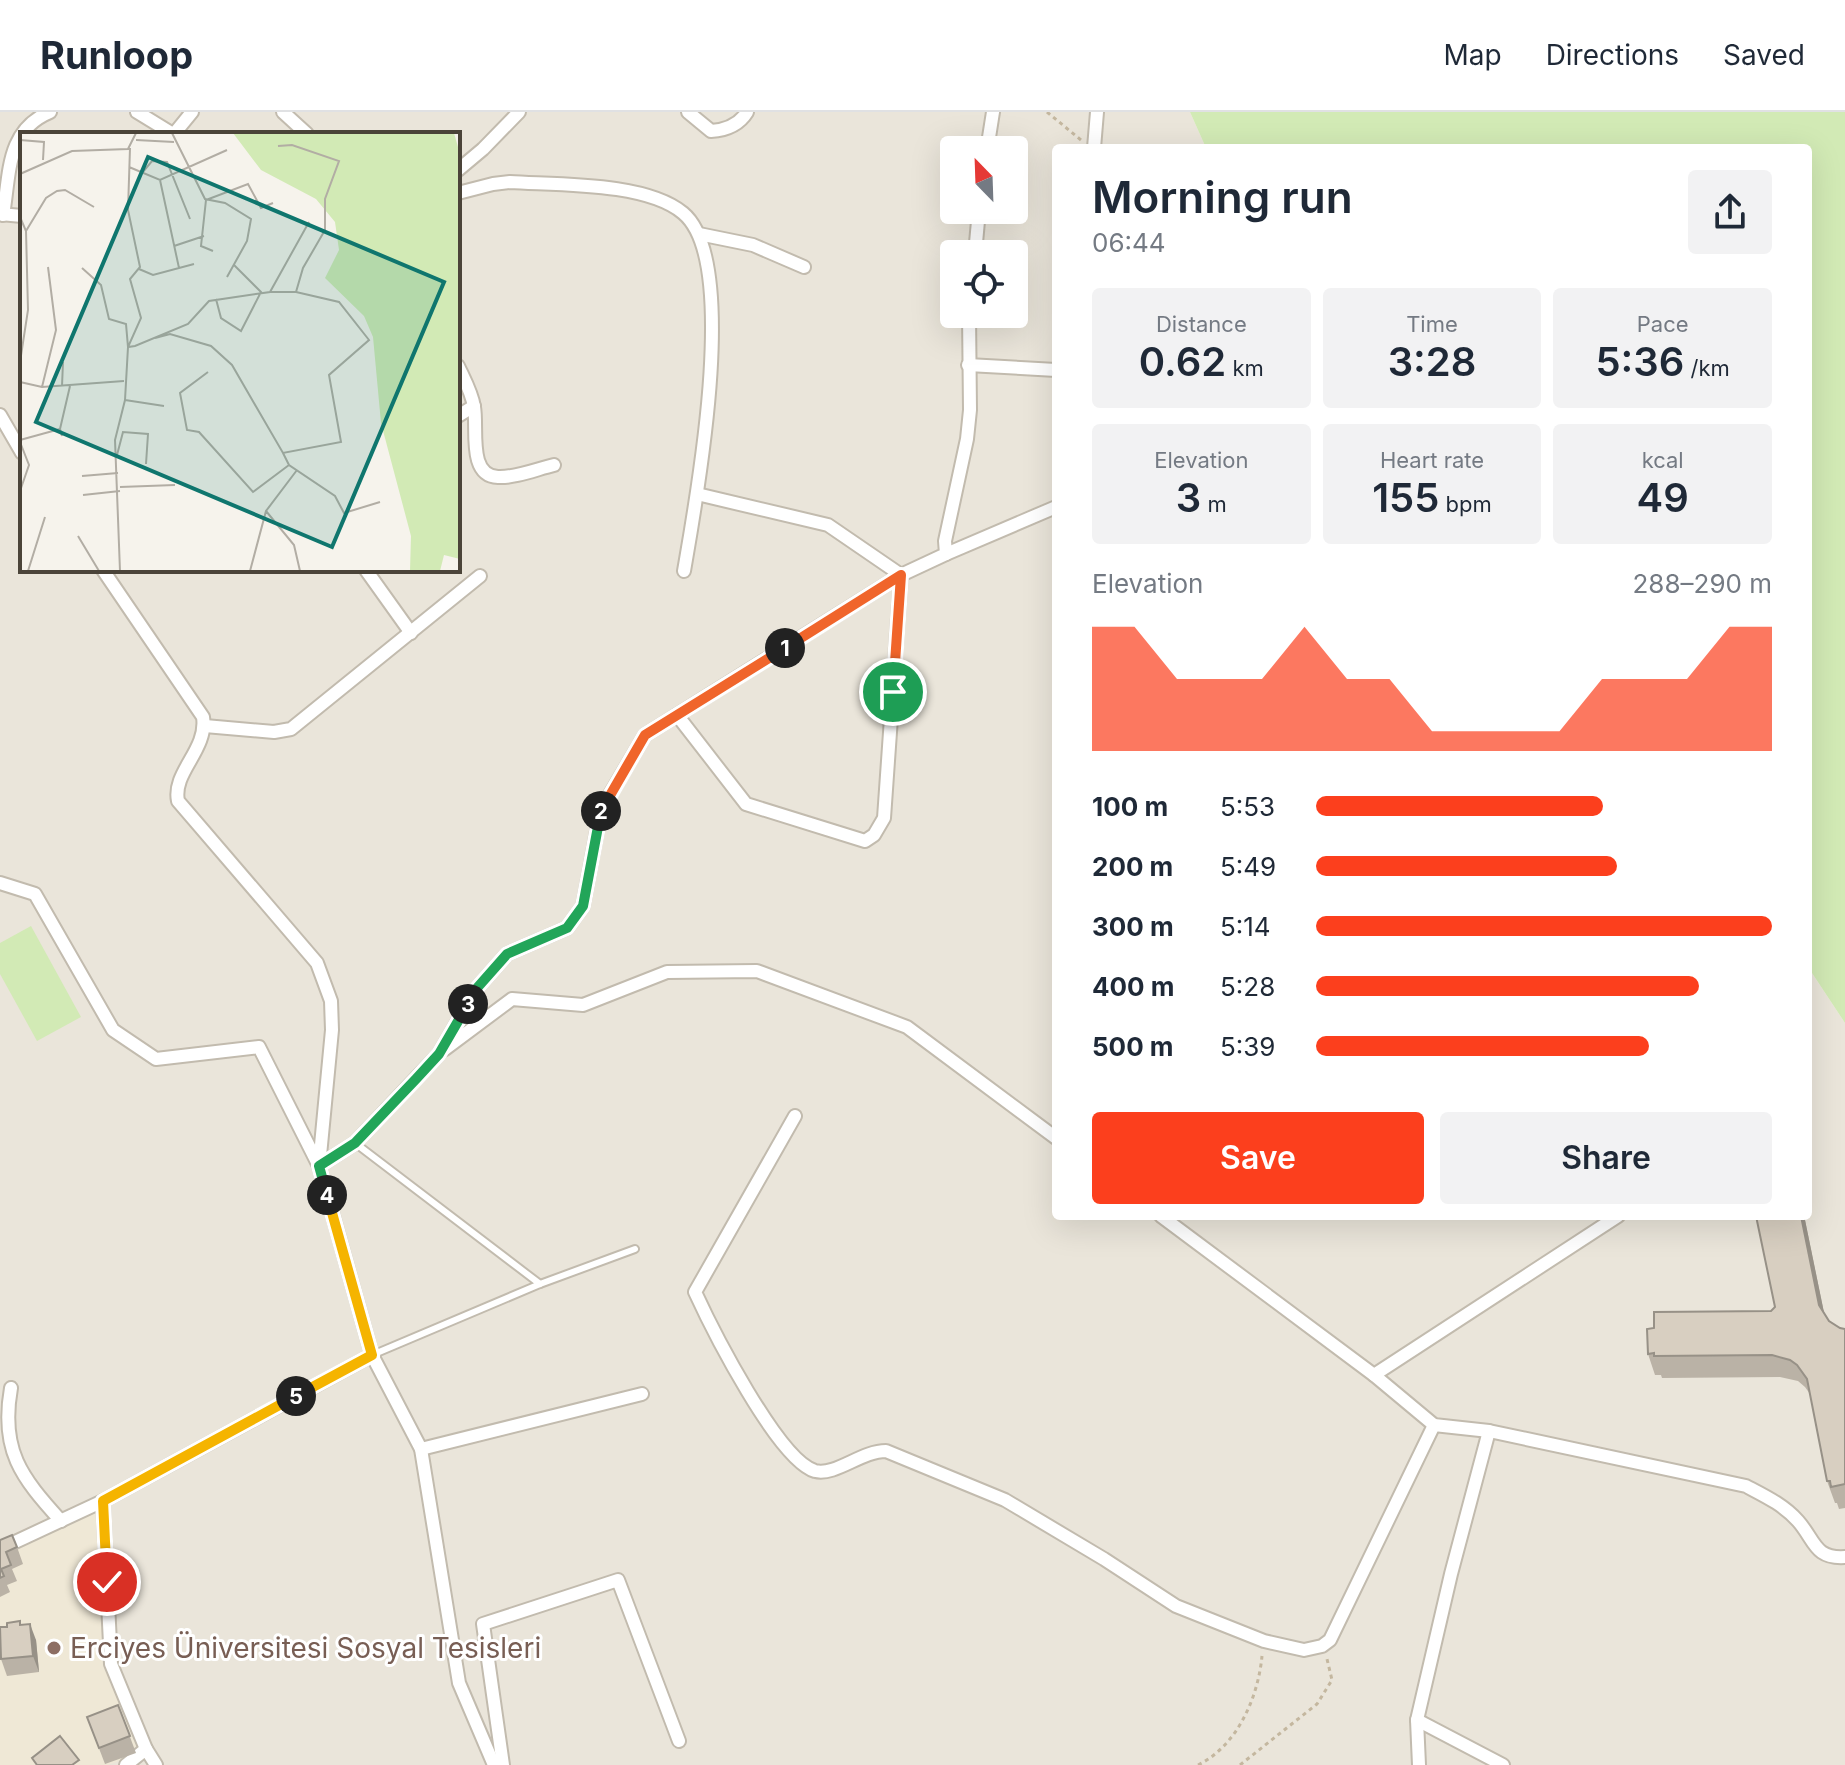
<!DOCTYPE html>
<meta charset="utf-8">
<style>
:root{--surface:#fff;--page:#f2f2f3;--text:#1f2937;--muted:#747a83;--line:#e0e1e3;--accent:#fc3f1d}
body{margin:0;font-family:Inter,sans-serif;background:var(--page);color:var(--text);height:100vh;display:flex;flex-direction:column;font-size:30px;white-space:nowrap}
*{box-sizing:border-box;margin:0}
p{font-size:26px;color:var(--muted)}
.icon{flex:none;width:44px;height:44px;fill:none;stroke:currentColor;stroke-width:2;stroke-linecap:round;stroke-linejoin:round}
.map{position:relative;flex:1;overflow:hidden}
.sheet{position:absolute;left:1052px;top:32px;width:760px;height:1076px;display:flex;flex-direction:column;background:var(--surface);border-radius:8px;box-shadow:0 8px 32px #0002}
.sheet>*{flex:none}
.needle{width:52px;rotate:337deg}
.controls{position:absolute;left:940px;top:24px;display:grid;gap:16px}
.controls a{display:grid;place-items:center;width:88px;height:88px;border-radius:8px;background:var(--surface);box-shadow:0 8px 32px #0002;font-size:40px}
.pin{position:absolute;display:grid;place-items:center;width:68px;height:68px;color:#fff;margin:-34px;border:4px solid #fff;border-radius:50%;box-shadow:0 2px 8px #0007}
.km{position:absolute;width:40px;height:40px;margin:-20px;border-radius:50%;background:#222;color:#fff;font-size:22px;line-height:40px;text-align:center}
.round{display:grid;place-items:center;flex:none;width:84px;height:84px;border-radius:8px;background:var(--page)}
.headline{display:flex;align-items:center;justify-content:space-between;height:136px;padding:0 40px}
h1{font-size:44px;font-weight:600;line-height:60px}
.figures{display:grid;grid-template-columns:repeat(3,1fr);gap:12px;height:136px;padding:8px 40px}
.figures div{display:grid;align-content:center;border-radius:8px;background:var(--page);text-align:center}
.figures b{font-size:40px;font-weight:600}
.figures small{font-size:22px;font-weight:400}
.figures p{font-size:22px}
.chart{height:224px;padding:16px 40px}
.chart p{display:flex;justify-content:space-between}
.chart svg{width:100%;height:144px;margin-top:8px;fill:var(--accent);opacity:.7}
.action{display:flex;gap:16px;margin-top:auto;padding:16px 40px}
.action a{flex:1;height:92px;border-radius:8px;background:var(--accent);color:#fff;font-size:32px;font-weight:600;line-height:92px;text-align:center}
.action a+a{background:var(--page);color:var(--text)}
ul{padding:0 40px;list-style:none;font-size:26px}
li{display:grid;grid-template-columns:128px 96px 1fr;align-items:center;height:60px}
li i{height:20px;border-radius:10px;background:var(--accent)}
header{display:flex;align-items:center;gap:48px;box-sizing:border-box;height:112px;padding:0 40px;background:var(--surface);border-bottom:2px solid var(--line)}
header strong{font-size:38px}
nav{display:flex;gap:44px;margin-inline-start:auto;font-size:28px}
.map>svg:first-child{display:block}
.residential{fill:#eae5da;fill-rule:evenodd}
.education{fill:#efe8d6}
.green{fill:#d2eab5}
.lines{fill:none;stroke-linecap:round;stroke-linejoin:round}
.lane-casing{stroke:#c2bbae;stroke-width:10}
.street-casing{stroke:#c2bbae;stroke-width:16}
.path{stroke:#c4b79f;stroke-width:3;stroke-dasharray:4 4;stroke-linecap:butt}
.lane{stroke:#fff;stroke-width:6}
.street{stroke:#fff;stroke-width:12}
.wall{fill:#bab2a6}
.shaded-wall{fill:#979187}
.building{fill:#d8cfc1;stroke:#979187;stroke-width:2}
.split-1-casing{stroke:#fff;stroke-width:16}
.split-2-casing{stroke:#fff;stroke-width:16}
.split-3-casing{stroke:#fff;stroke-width:16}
.split-4-casing{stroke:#fff;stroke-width:16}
.split-5-casing{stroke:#fff;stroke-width:16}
.split-6-casing{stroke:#fff;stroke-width:16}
.split-1{stroke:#f0652b;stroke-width:10}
.split-2{stroke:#f0652b;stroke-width:10}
.split-3{stroke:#22a559;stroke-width:10}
.split-4{stroke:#22a559;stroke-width:10}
.split-5{stroke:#f5b400;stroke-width:10}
.split-6{stroke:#f5b400;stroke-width:10}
.education-dot{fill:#8d6e63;stroke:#fff;stroke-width:3}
.labels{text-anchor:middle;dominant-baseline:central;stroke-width:6;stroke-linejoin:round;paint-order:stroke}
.education-label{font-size:28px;fill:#785e54;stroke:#fff;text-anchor:start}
.inset-road{fill:none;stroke:#b2ada4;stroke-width:2}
.view{fill:#0f766e;fill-opacity:0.15;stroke:#0f766e;stroke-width:4}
.inset-edge{fill:none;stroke:#4b4439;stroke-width:4}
</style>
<header>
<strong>Runloop</strong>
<nav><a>Map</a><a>Directions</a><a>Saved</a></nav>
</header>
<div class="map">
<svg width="1845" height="1653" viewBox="0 0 1845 1653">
<rect width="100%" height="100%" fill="#f6f3ec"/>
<path class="residential" d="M0,0H1190L1206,36H1056V1104H1808V855L1845,911V1653H0ZM22,22H458V458H22ZM954,38H1014V98H954ZM954,142H1014V202H954Z"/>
<path class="education" d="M97,1398L102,1502L115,1570L142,1640L108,1653H0V1446Z"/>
<g class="green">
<path d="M1190,0H1845V911L1808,855V36H1206Z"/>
<path d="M31,814L81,905L37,929L0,862V831Z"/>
</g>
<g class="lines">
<g class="lane-casing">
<g id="lane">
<path d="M355,1031L540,1172"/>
<path d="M372,1243L540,1172L635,1137"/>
</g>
</g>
<g class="street-casing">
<g id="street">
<path d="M137,0L173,22"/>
<path d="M283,0L307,22"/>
<path d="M688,0L711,19C726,18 739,13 747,0"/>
<path d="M174,22L192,0"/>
<path d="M1094,36L1097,0"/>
<path d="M987,38L993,0"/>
<path d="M458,58L483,37L519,0"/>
<path d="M458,81L493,72L510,70C557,73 646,70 683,101C741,149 696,389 684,459"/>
<path d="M0,102L22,104"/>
<path d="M3,103C10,62 6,18 50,0"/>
<path d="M699,122L753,133L804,155"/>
<path d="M975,142L979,98"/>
<path d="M968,253L1056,258"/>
<path d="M458,254C464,267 472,281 474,295C478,315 467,364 498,365C515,366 537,357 554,353"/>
<path d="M0,303L22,341"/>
<path d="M458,304L474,294"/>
<path d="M946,442L1056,395"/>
<path d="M103,458L203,605C208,638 172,660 178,689L317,851L331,889L332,918L319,1054L372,1243L421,1337L459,1571L494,1653"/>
<path d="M366,458L411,521"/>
<path d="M677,603L746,692L865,729L874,723L884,706L901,463L828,413L697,382"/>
<path d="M205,614L274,620L291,617L480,464"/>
<path d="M0,771L35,782L113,918L156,947L259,935L319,1054L355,1031L439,942L477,876L507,842L567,816L583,794L601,698L645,623L901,463L946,442L945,429L967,327L970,298L969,202"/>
<path d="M445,937L512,887L583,893L667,860L757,859L907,915L1056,1026"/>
<path d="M795,1004L695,1180C712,1217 778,1348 815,1359C836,1364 861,1339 886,1339L1005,1388L1104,1447L1176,1494L1264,1529L1304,1538L1322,1534L1330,1528L1434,1313"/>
<path d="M1161,1104L1374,1263L1618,1104"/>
<path d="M1374,1263L1434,1313L1489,1319L1746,1374C1765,1384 1784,1393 1798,1409C1815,1428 1814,1447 1845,1445"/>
<path d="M11,1276C0,1338 21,1365 61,1409"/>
<path d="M421,1337L642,1282"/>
<path d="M103,1389L111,1552L146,1637"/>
<path d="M0,1437L103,1389L372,1243"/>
<path d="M1417,1608L1503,1653"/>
<path d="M126,1653L146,1637L156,1653"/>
<path d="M503,1653L483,1512L618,1468L679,1629"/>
<path d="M1419,1653L1417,1608L1451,1462L1489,1319"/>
</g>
</g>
<g class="path">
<path d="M1047,0L1081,28"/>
<path d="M1198,1653C1237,1634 1258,1586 1262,1544"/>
<path d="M1240,1653L1317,1592L1332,1568L1327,1547"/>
</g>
<use href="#lane" class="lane"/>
<use href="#street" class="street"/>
</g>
<g class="wall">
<path d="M1805,1108L1824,1201L1829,1209L1840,1216L1845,1217V1396L1839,1397L1837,1391H1835L1827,1369L1810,1282L1805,1275L1798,1269L1780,1265L1662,1266L1661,1263H1655L1648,1242L1654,1216L1771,1199L1775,1195Z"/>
<path d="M0,1428L17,1435L23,1452L12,1457L17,1469L7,1473L10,1480L0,1485Z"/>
<path d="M21,1513L36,1528L39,1560L7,1564L1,1547L7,1515Z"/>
<path d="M118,1593L136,1641L105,1652L87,1605Z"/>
</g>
<g class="shaded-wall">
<path d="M1801,1104H1804L1805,1108L1827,1215L1819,1193Z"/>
<path d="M30,1512L36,1528L39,1560L33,1544Z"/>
</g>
<g class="building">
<path d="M1756,1104H1801L1819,1193L1829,1209L1840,1216L1845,1217V1372L1831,1375L1830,1369H1827L1807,1267L1797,1253L1790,1248L1772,1243L1654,1244V1241L1648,1242L1647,1217L1654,1216V1200L1771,1199L1775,1195Z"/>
<path d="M12,1423L17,1435L6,1440L11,1453L1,1457L4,1464L0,1466V1428Z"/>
<path d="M20,1509V1513L30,1512L33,1544L1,1547L0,1515H7V1511Z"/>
<path d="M118,1593L130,1624L99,1636L87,1605Z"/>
<path d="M60,1624L79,1648L72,1653H37L32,1646Z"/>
</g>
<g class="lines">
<g class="split-1-casing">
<path id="split-1" d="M785,536L901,463L893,580"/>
</g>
<g class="split-2-casing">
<path id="split-2" d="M601,699L645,623L785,536"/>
</g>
<g class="split-3-casing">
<path id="split-3" d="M468,892L477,876L507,842L567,816L583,794L601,699"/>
</g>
<g class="split-4-casing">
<path id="split-4" d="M327,1083L319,1054L355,1031L416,967L439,942L468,892"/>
</g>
<g class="split-5-casing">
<path id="split-5" d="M296,1284L372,1243L327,1083"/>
</g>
<g class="split-6-casing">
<path id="split-6" d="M107,1470L103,1389L296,1284"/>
</g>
<use href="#split-1" class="split-1"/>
<use href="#split-2" class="split-2"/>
<use href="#split-3" class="split-3"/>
<use href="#split-4" class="split-4"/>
<use href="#split-5" class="split-5"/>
<use href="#split-6" class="split-6"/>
</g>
<circle class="education-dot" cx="54" cy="1536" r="8"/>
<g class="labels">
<g class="education-label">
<text x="70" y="1536">Erciyes Üniversitesi Sosyal Tesisleri</text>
</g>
</g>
<g transform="translate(20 20)">
<rect width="440" height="440" fill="#f6f3ec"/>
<path d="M213,1H434L440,22V427L424,423L420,439H390L391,404L361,291L353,205L344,184L305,146L319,118L315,90L296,67L241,38Z" fill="#d2eab5"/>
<path class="inset-road" d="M152,1L185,67L205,71L231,87L227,109L207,145M0,8L24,10L23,28M116,8L154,10M109,35L140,48L207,18M122,41L132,29L147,30L170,87M0,42L52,19L108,17L116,1M140,48L159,136M0,85L6,99L8,178L0,230M6,99L26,66L37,59L45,58L74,75M154,114L184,104M193,119L181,114L186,68L228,52L241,76L253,71M62,136L81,153L89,187L106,192L108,215L115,214L168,192L189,169L250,160L289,90M119,137L133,143L174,132M250,160H276M196,167L201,186L221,199L241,160L214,133M135,206L150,202L191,214L212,233L263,321L321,310L309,243L349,208L319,170L276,160L283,136L305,98V67L319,29L272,13L258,14M188,240L160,261L167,298L179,300L233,360L269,333M0,250L22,255L104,249M42,254L43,230M22,255L36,198L28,135M105,268L144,274M40,297L50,254M0,308L40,297L42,304M0,310L9,333L0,359M263,321L269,333L315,364L324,381L360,370M97,323L103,300L128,302L126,332M62,344L98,341M100,355L155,353M63,363L100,359M246,379L274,413L280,439M58,404L79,439M8,439L25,385M100,439L95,308L105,268L108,215L121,186L110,147L120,135L108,78L110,16M230,439L246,379L277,338"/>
<path class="view" d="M128,25L424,150L312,415L16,290Z"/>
<rect width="440" height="440" class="inset-edge"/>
</g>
</svg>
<div class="controls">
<a><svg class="needle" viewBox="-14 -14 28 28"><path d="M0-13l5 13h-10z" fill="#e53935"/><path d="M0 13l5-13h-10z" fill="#747a83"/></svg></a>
<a><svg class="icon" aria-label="locate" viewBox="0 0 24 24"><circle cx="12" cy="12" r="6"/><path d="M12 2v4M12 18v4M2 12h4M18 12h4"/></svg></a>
</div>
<div class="pin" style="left:893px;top:580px;background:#1e9e55"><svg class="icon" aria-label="arrive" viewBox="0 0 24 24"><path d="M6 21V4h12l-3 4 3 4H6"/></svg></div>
<div class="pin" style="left:107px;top:1470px;background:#d93025"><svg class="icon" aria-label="check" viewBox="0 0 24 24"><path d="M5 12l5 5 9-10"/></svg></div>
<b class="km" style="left:785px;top:536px">1</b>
<b class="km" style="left:601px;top:699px">2</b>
<b class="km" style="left:468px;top:892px">3</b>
<b class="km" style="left:327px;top:1083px">4</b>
<b class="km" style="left:296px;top:1284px">5</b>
<section class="sheet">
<div class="headline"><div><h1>Morning run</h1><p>06:44</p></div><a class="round"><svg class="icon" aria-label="share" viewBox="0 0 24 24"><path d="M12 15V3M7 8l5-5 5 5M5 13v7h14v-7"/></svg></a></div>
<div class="figures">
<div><p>Distance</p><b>0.62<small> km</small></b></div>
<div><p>Time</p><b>3:28</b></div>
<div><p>Pace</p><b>5:36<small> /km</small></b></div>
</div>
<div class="figures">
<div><p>Elevation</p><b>3<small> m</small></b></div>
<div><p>Heart rate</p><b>155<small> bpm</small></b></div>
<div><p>kcal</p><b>49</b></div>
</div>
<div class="chart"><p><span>Elevation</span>288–290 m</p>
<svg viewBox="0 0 160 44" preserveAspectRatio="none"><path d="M0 44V6L10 6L20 22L30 22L40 22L50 6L60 22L70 22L80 38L90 38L100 38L110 38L120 22L130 22L140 22L150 6L160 6V44z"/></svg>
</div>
<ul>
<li><b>100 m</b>5:53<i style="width:63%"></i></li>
<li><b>200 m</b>5:49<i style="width:66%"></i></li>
<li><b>300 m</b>5:14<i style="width:100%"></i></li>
<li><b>400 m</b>5:28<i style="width:84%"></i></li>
<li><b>500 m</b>5:39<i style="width:73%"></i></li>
</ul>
<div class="action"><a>Save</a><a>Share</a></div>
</section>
</div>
